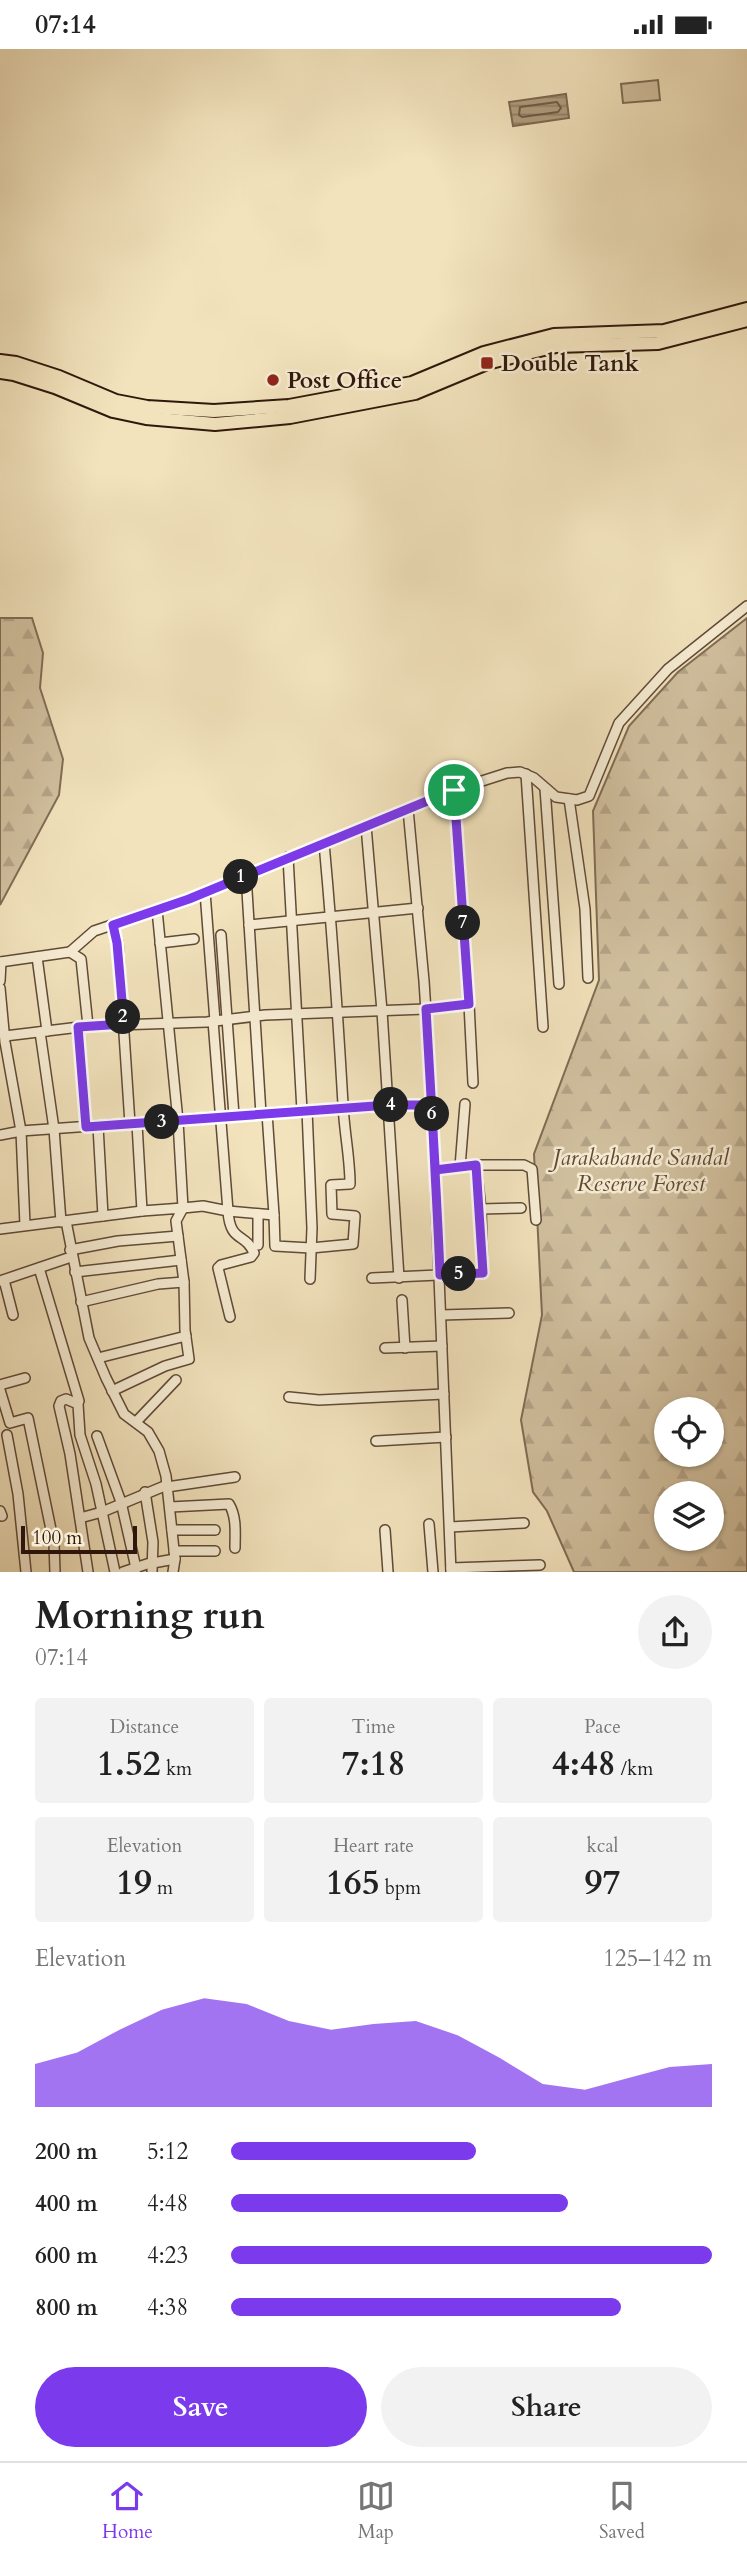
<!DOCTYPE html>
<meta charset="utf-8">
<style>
:root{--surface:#fff;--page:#f2f2f2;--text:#222;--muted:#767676;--line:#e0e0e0;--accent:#7c3aed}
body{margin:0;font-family:Cardo,serif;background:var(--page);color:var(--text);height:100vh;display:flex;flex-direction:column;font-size:26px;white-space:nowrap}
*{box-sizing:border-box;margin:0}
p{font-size:23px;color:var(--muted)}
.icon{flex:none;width:38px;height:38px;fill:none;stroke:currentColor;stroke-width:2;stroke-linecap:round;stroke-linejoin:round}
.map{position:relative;height:1523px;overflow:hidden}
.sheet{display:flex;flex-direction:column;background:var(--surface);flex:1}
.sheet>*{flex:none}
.fabs{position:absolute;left:654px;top:1348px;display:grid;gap:14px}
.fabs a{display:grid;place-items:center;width:70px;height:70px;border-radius:50%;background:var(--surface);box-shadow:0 2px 5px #0004;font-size:35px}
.scale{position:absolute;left:21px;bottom:18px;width:116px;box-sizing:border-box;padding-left:7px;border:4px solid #30170b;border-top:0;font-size:19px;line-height:24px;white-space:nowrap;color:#30170b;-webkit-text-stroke:5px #f7edd4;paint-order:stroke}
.pin{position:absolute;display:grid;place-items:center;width:60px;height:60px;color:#fff;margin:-30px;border:4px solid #fff;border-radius:50%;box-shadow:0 2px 7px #0007}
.km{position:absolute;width:35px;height:35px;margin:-18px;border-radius:50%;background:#222;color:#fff;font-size:19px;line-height:35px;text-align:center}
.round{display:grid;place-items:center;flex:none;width:74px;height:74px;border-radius:37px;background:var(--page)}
.overview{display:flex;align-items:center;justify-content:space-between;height:119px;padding:0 35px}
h1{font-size:38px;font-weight:700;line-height:52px}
.stats{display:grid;grid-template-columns:repeat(3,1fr);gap:10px;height:119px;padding:7px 35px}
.stats div{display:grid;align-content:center;border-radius:7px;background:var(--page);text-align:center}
.stats b{font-size:35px;font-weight:700}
.stats small{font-size:19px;font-weight:400}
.stats p{font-size:19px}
.chart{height:196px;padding:14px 35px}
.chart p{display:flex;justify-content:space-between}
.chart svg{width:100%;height:126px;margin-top:7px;fill:var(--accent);opacity:.7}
.cta{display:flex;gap:14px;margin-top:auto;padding:14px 35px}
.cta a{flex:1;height:80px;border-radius:42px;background:var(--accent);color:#fff;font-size:28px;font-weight:700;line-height:80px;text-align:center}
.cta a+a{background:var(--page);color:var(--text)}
ul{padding:0 35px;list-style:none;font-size:23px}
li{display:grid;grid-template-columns:112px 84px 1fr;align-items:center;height:52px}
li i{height:18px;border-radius:9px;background:var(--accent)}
.status{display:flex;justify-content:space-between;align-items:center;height:49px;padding:0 35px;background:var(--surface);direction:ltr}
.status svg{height:19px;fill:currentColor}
.dock{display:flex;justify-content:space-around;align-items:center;height:98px;border-top:2px solid var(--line);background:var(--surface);font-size:19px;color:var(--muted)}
.dock a{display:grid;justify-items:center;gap:4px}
.dock .selected{color:var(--accent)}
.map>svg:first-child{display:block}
.forest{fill:url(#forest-firs);stroke:#806c55;stroke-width:2;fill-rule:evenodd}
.pitch{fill:#d1c09f;stroke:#806c55;stroke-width:2}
.water{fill:url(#water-rules);stroke:#7d6851;stroke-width:2}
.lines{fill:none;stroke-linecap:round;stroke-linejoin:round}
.shore{stroke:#705a46;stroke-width:2}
.minor-casing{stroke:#604a38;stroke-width:12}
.major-casing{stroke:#30170b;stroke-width:16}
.minor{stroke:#f7edd4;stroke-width:9}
.major{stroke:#f2e3bd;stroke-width:12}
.route-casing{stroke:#fff;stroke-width:14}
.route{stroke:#7c3aed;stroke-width:9}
.poi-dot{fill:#8f2418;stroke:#f7edd4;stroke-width:2.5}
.labels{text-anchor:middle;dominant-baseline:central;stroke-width:5;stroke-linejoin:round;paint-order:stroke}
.poi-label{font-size:23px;font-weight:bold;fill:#30170b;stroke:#f7edd4;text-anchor:start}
.park-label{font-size:23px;font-style:italic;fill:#604a37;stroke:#f7edd4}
</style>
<div class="status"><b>07:14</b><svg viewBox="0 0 49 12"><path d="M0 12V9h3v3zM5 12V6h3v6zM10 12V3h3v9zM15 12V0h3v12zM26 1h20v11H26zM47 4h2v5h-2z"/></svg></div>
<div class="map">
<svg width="747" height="1523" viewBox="0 0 747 1523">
<defs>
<pattern id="forest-firs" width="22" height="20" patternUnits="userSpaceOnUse" patternTransform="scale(1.75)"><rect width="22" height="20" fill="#d1c09f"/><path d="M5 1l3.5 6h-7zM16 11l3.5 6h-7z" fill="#b4a488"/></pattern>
<pattern id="water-rules" width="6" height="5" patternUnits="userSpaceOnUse" patternTransform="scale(1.75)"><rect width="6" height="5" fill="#b09e80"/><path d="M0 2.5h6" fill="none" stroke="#908067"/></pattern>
</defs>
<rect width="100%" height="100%" fill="#f2e3bd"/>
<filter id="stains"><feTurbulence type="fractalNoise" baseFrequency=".00286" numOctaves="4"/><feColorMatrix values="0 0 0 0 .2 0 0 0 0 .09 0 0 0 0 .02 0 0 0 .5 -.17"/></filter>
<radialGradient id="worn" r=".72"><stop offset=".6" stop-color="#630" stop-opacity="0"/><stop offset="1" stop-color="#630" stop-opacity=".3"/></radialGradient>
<g class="forest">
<path d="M0,569H32L43,604L40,639L63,710L59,746L0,856Z"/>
<path d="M747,569V1523H574L547,1462L533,1443L521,1371L542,1266L534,1105L599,931L593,762L629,677L678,623ZM667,1360H712V1405H667ZM667,1444H712V1489H667Z"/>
</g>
<path class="pitch" d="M658,31L660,51L623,54L621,35Z"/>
<path class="water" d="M566,45L569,69L513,77L509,53Z"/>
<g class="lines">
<path class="shore" d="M557,53L561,59L558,63L522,68L519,66L520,58Z"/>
<g class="minor-casing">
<g id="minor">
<path d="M526,725L543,978"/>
<path d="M545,739L559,935"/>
<path d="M569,750L585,860L588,929"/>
<path d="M408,760L424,932L432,1056"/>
<path d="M366,777L382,962L399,1229"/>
<path d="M288,808L302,1062"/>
<path d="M246,826L261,1065"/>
<path d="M205,843L215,972"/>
<path d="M157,861L178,1072L183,1159L203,1157L228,1162L213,972"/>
<path d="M113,876L118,894L130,1075"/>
<path d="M249,876L418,859"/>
<path d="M221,886L234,1067"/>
<path d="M160,894L194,890"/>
<path d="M70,903L81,910L88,977"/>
<path d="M37,908L47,982"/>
<path d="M0,913L70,903L94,882L189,850L454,741L507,724L520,723L534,729L556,748L577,751L589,747L619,674L668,620L747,557"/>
<path d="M0,932L1,913"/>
<path d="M0,939L5,993L21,1082L343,1059L432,1056L451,1523"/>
<path d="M469,955L473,1034"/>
<path d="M78,978L86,1078"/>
<path d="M40,983L54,1080L61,1173"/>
<path d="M5,987L88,977L207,973L265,966L426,960L469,955L454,741"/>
<path d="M307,1061L312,1179L310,1230"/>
<path d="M137,1075L142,1162"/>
<path d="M98,1077L103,1167"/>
<path d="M0,1086L21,1082L25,1176"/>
<path d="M460,1118L465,1055"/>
<path d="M435,1121L476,1116"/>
<path d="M481,1160L476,1116H524L532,1120L536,1171"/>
<path d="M258,1165V1196"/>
<path d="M274,1166L275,1197L311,1199L353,1195L355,1167L332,1165L331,1136L350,1135C350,1108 344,1082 343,1055C338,968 332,881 324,794"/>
<path d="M66,1172L89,1289L106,1329L124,1365L148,1383L159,1402L166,1427L175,1510L147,1515L123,1523"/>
<path d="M0,1180L142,1162L183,1159L176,1172L184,1233L185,1281L189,1310L165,1317L112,1342"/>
<path d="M70,1201L118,1192L178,1187"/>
<path d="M39,1219L79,1352"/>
<path d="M75,1223L181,1211"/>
<path d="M372,1229L483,1224L481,1160L521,1159"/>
<path d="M4,1231L13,1266"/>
<path d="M0,1232L71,1208"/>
<path d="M402,1251L405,1299"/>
<path d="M81,1253L158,1235L184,1233"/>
<path d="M441,1266L509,1264"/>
<path d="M230,1268L218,1219L221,1216L251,1208L254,1204C245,1183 230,1194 228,1162L274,1166L267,1064"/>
<path d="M385,1299L442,1297"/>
<path d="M98,1309L186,1287"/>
<path d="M0,1336L25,1329"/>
<path d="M0,1341L10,1374L28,1369L54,1495L55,1523"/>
<path d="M289,1348L319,1351L444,1345"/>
<path d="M136,1373L176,1331"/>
<path d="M7,1386L18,1445L26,1523"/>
<path d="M97,1387L121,1453L136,1519L135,1523"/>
<path d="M376,1392L446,1388"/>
<path d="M167,1438L235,1428"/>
<path d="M145,1443L153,1493L152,1523"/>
<path d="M170,1458L229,1455C237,1468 235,1485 235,1499"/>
<path d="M0,1462L2,1467"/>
<path d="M80,1469L102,1463L167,1436"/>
<path d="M429,1475L433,1523"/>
<path d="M450,1478L524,1474"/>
<path d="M172,1481H215"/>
<path d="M385,1481L388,1523"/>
<path d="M174,1502H215"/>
<path d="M451,1519L540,1516"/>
<path d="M88,1523L70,1405L59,1357L61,1352L66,1350L78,1355L80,1386L96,1435L115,1523"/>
<path d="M173,1523L175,1510"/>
</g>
</g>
<g class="major-casing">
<g id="major">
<path d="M0,312L16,314L59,328L116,352L147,358L214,362L289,357L412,334L484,304L554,286L664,282L747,260"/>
<path d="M0,323L14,325L55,338L113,362L146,369L215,375L290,368L415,344L487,314L556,297L658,294L747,271"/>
</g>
</g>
<use href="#minor" class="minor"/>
<use href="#major" class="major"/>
</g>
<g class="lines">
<g class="route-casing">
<path id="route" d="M454,741L189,850L113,876L117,894L124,975L78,978L86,1078L389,1056H432C434,1113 438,1169 440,1226L483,1224L476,1116L435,1121V1117L426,960L469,955L454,741"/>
</g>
<use href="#route" class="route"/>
</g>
<g class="poi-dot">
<rect x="480" y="307" width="14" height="14" rx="3.5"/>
<circle cx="273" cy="331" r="7"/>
</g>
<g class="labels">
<g class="poi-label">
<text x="501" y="314">Double Tank</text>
<text x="287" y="331">Post Office</text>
</g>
<g class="park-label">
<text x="641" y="1108">Jarakabande Sandal<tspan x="641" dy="26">Reserve Forest</tspan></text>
</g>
</g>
<rect width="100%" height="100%" filter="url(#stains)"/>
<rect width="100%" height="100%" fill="url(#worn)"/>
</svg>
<div class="fabs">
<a><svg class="icon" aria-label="locate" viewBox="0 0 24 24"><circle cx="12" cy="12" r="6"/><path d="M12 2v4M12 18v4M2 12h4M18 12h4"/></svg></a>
<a><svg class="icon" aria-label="layers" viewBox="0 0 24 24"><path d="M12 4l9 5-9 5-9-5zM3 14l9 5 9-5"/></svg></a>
</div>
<div class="scale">100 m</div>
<div class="pin" style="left:454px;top:741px;background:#1e9e55"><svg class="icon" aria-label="arrive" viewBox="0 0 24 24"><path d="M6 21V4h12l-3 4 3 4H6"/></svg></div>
<b class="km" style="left:241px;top:828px">1</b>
<b class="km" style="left:123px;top:968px">2</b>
<b class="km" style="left:162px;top:1073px">3</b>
<b class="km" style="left:391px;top:1056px">4</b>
<b class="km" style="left:459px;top:1225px">5</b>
<b class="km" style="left:432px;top:1065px">6</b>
<b class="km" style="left:463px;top:874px">7</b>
</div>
<section class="sheet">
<div class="overview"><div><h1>Morning run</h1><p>07:14</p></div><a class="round"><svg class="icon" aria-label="share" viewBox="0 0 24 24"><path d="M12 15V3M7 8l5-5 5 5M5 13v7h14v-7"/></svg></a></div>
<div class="stats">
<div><p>Distance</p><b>1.52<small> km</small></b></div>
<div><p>Time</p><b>7:18</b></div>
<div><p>Pace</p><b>4:48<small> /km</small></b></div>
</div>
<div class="stats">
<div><p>Elevation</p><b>19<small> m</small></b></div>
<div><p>Heart rate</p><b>165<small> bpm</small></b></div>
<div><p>kcal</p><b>97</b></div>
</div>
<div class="chart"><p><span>Elevation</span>125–142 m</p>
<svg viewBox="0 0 160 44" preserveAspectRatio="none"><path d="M0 44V29L10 25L20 17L30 10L40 6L50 8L60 14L70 17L80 15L90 14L100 19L110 27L120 36L130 38L140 34L150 30L160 29V44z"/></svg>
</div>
<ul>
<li><b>200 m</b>5:12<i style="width:51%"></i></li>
<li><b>400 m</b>4:48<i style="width:70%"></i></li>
<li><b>600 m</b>4:23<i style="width:100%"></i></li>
<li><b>800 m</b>4:38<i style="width:81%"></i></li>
</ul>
<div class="cta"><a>Save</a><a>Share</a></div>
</section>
<nav class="dock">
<a class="selected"><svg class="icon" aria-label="home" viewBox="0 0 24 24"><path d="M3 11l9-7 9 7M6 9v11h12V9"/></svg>Home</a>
<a><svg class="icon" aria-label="map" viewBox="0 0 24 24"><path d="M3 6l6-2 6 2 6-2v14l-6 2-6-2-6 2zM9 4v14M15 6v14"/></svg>Map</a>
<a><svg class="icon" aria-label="saved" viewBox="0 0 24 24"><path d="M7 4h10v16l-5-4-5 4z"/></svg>Saved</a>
</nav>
